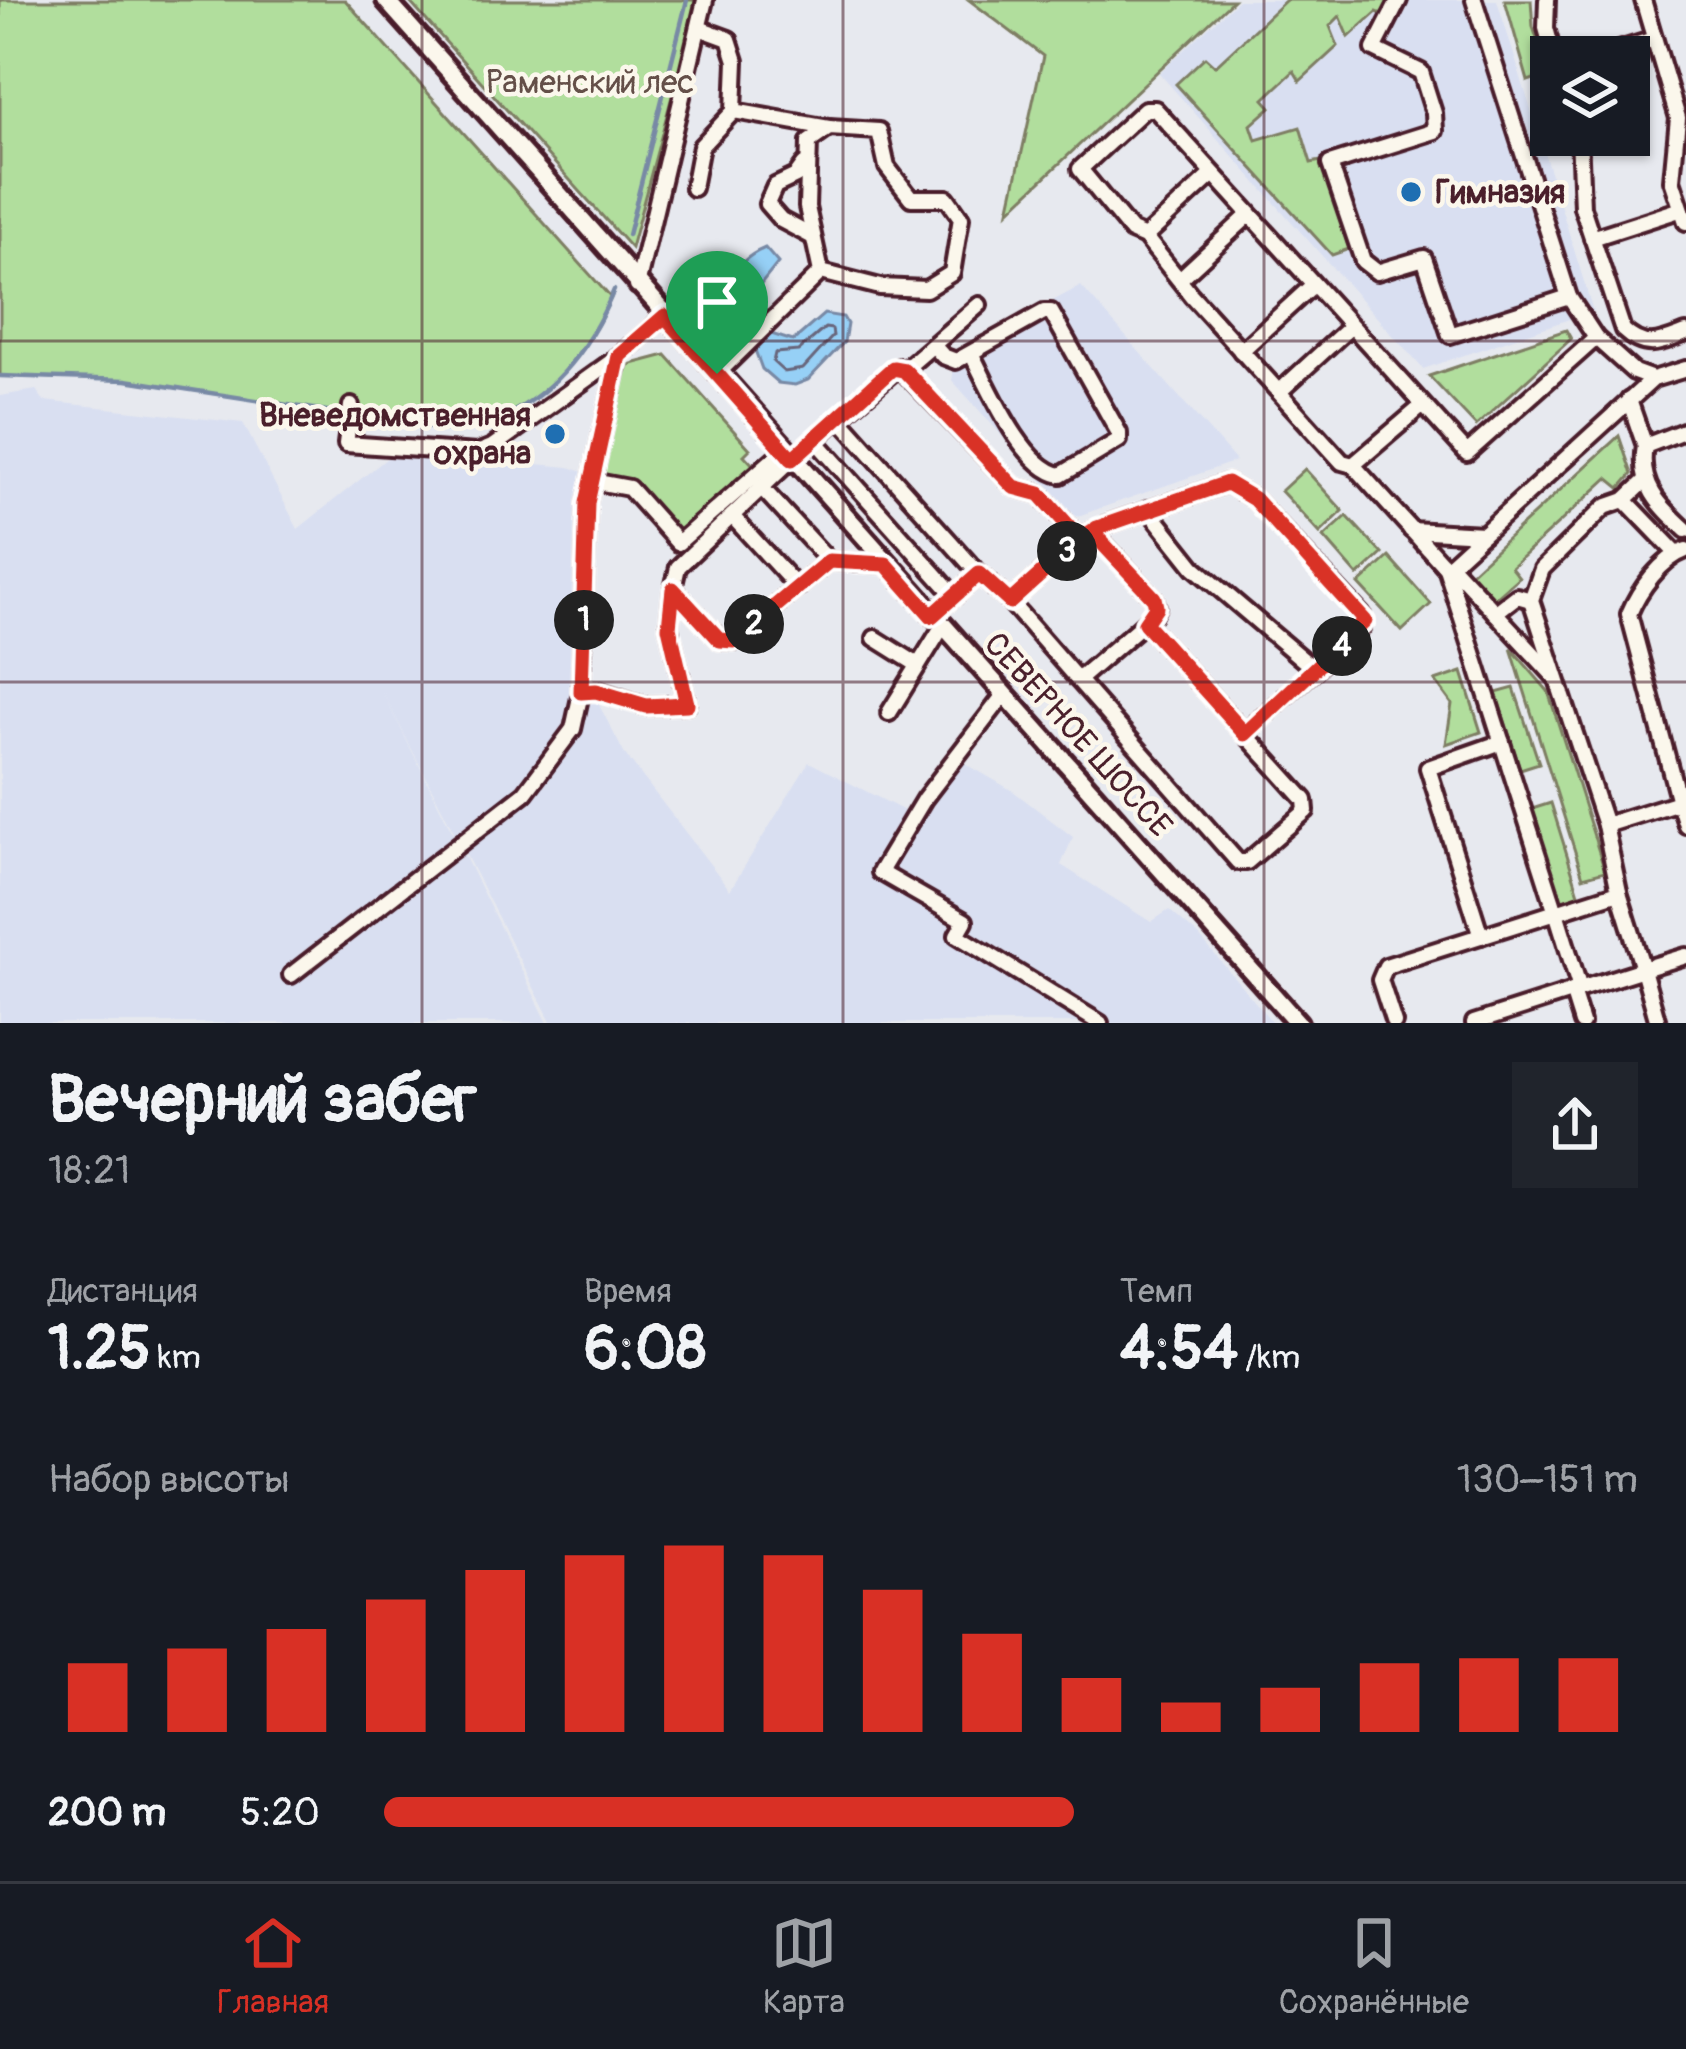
<!DOCTYPE html>
<html lang="ru">
<meta charset="utf-8">
<style>
:root{--surface:#171b24;--page:#20242c;--text:#f1f3f6;--muted:#9ea1a6;--line:#363941;--accent:#d93025}
body{margin:0;font-family:Pangolin,sans-serif;background:var(--page);color:var(--text);height:100vh;display:flex;flex-direction:column;font-size:45px;white-space:nowrap}
*{box-sizing:border-box;margin:0}
p{font-size:39px;color:var(--muted)}
.icon{flex:none;width:66px;height:66px;fill:none;stroke:currentColor;stroke-width:2;stroke-linecap:round;stroke-linejoin:round}
.map{position:relative;height:1023px;overflow:hidden}
.side{display:flex;flex-direction:column;background:var(--surface);flex:1}
.side>*{flex:none}
.buttons{position:absolute;left:1530px;top:36px;display:grid;gap:24px}
.buttons a{display:grid;place-items:center;width:120px;height:120px;border-radius:0px;background:var(--surface);box-shadow:0 3px 9px #0004;font-size:60px}
.pin{position:absolute;display:grid;place-items:center;width:102px;height:102px;color:#fff;margin:-123px -51px;border-radius:50% 50% 50% 0;rotate:-45deg;box-shadow:0 0 12px #0007}
.pin .icon{rotate:45deg}
.km{position:absolute;width:60px;height:60px;margin:-30px;border-radius:50%;background:#222;color:#fff;font-size:33px;line-height:60px;text-align:center}
.round{display:grid;place-items:center;flex:none;width:126px;height:126px;border-radius:0px;background:var(--page)}
.head{display:flex;align-items:center;justify-content:space-between;height:204px;padding:0 48px}
h1{font-size:66px;font-weight:700;line-height:90px}
.figures{display:grid;grid-template-columns:repeat(3,1fr);gap:18px;height:204px;padding:12px 48px}
.figures div{display:grid;align-content:center}
.figures b{font-size:60px;font-weight:700}
.figures small{font-size:33px;font-weight:400}
.figures p{font-size:33px}
.chart{height:336px;padding:24px 48px}
.chart p{display:flex;justify-content:space-between}
.chart svg{width:100%;height:216px;margin-top:12px;stroke:var(--accent);stroke-width:6}
ul{padding:0 48px;list-style:none;font-size:39px}
li{display:grid;grid-template-columns:192px 144px 1fr;align-items:center;height:90px}
li i{height:30px;border-radius:15px;background:var(--accent)}
.tabs{display:flex;justify-content:space-around;align-items:center;height:168px;border-top:3px solid var(--line);background:var(--surface);font-size:33px;color:var(--muted)}
.tabs a{display:grid;justify-items:center;gap:6px}
.tabs .selected{color:var(--accent)}
.map>svg:first-child{display:block}
.built{fill:#d9dff1}
.green{fill:#b1de9d;stroke:#7e7e64;stroke-width:3}
.water{fill:#96d0f6;stroke:#7889a5;stroke-width:3}
.lines{fill:none;stroke-linecap:round;stroke-linejoin:round}
.shore{stroke:#68667c;stroke-width:3}
.stream{stroke:#7889a5;stroke-width:4.5}
.minor-casing{stroke:#4a1f2b;stroke-width:22}
.major-casing{stroke:#4a1f2b;stroke-width:26}
.minor{stroke:#fbf7ec;stroke-width:14}
.major{stroke:#fbf7ec;stroke-width:16}
.route-casing{stroke:#fff;stroke-width:24}
.route{stroke:#d93025;stroke-width:15}
.grid{fill:none;stroke:#4a1f2b;stroke-width:3;stroke-opacity:0.55}
.poi-dot{fill:#1f6fb2;stroke:#fbf7ec;stroke-width:4.5}
.labels{text-anchor:middle;dominant-baseline:central;stroke-width:9;stroke-linejoin:round;paint-order:stroke}
.park-label{font-size:33px;fill:#644f48;stroke:#fbf7ec}
.poi-label{font-size:33px;font-weight:bold;fill:#4a1f2b;stroke:#fbf7ec;text-anchor:start}
.street-label{font-size:33px;fill:#4a1f2b;stroke:#fbf7ec}
</style>
<div class="map">
<svg width="1686" height="1023" viewBox="0 0 1686 1023">
<rect width="100%" height="100%" fill="#e7e9ef"/>
<filter id="ink" filterUnits="userSpaceOnUse"><feTurbulence type="fractalNoise" baseFrequency=".00833" numOctaves="2"/><feDisplacementMap in="SourceGraphic" scale="24" xChannelSelector="R" yChannelSelector="G"/><feConvolveMatrix kernelMatrix="1 2 1 2 8 2 1 2 1" color-interpolation-filters="sRGB"/></filter>
<g filter="url(#ink)">
<g class="built">
<path d="M1238,0H1497L1593,311L1423,369L1159,73Z"/>
<path d="M1081,286L1236,461L1075,517L952,380L957,351Z"/>
<path d="M36,390L44,401L243,423L298,529L396,451L569,467L597,477L594,497L590,652L596,699L624,753L730,890L809,762L920,819L961,761L1013,791L1073,837L1061,865L1151,922L1169,910L1199,936L1273,1023H552L383,693L548,1023H0V396Z"/>
</g>
<g class="green">
<path d="M0,0H345L611,298C581,365 531,418 457,431L126,380L0,376Z"/>
<path d="M408,0H698L631,248Z"/>
<path d="M969,0H1233L1009,211L1043,56Z"/>
<path d="M1286,0H1392L1384,15L1377,12L1349,37L1340,16L1330,26L1338,46L1300,81L1294,71L1264,99L1271,107L1251,125L1256,140L1300,127L1311,163L1321,161L1349,249L1332,255L1176,84L1205,57L1215,66Z"/>
<path d="M1505,0H1531L1533,27L1549,74L1528,81Z"/>
<path d="M1566,330L1571,339L1476,426L1429,376Z"/>
<path d="M666,355L750,449L744,455L754,466L678,535L630,479L614,480L604,473L602,461L628,365Z"/>
<path d="M1619,436L1632,474L1620,488L1608,478L1511,567L1519,577L1494,599L1470,573Z"/>
<path d="M1305,469L1343,511L1320,533L1281,491Z"/>
<path d="M1347,516L1382,554L1358,576L1324,537Z"/>
<path d="M1389,557L1431,604L1402,631L1359,584Z"/>
<path d="M1511,648L1548,691L1605,871L1583,877Z"/>
<path d="M1462,672L1481,732L1446,744L1452,704L1435,681Z"/>
<path d="M1514,688L1539,763L1520,769L1496,693Z"/>
<path d="M1551,803L1581,900L1563,906L1532,809Z"/>
</g>
<path class="water" d="M765,248L778,263L758,288L753,310L771,334L793,341L824,314L843,317L847,324L844,342L808,380L795,385L778,383L762,369L755,350L708,307C713,296 723,294 728,283C736,267 746,256 765,248Z"/>
<g class="lines">
<path class="shore" d="M825,328L832,329L833,336L803,369L784,372L773,362L775,353L798,351Z"/>
<g class="stream">
<path d="M628,235L687,0"/>
<path d="M0,376L126,380L457,431C536,417 584,361 614,290"/>
</g>
<g class="minor-casing">
<g id="minor">
<path d="M1399,0L1374,49L1421,72L1434,113L1435,131L1330,164L1363,261L1377,272L1424,258L1450,335L1569,297"/>
<path d="M1474,0L1569,297L1596,338"/>
<path d="M1547,0L1546,28L1554,57"/>
<path d="M1643,0L1678,118L1672,180L1686,222"/>
<path d="M699,28L729,39L736,61L734,111L829,128"/>
<path d="M1597,57L1654,39"/>
<path d="M1579,135L1582,207L1623,330C1645,351 1660,343 1686,333"/>
<path d="M804,165L796,176L775,186L767,204L781,220L813,237"/>
<path d="M693,188L701,146L734,111"/>
<path d="M1145,237L1213,174"/>
<path d="M1592,238L1679,210"/>
<path d="M1181,278L1250,214"/>
<path d="M637,286L705,0"/>
<path d="M933,345L979,305"/>
<path d="M1241,351L1313,285"/>
<path d="M905,369L933,345L943,356L956,361L1044,312H1051L1119,433V440L1061,475C1022,468 988,385 971,353"/>
<path d="M717,374L821,272L880,287L926,289L952,273L961,218L947,198H911L887,167L879,131L829,128L809,142L807,207L821,272"/>
<path d="M1653,379L1634,372L1596,338L1467,453L1155,109H1145L1080,169L1131,231L1145,237L1191,295L1342,462L1353,465L1446,568L1653,379L1686,369"/>
<path d="M1279,392L1351,326"/>
<path d="M1629,400L1645,446"/>
<path d="M351,406L346,444L477,453L492,447L619,356"/>
<path d="M840,419L979,574L1010,602L1080,539L1040,494L1014,487L899,367L792,459L678,567L673,589L720,640L734,641L829,561L886,564"/>
<path d="M1686,430L1645,446C1638,485 1659,505 1686,530"/>
<path d="M815,440L955,596"/>
<path d="M1353,465L1422,406"/>
<path d="M592,481L629,488L678,543L784,450"/>
<path d="M761,487L829,561"/>
<path d="M1625,500L1676,553"/>
<path d="M1148,509L1194,567L1315,670"/>
<path d="M732,516L798,588"/>
<path d="M1411,530L1483,534"/>
<path d="M1080,539L1105,525L1227,483L1254,499L1362,615V627L1245,733"/>
<path d="M1450,564L1554,676"/>
<path d="M1446,568L1556,912L1619,892"/>
<path d="M1010,602L1078,680L1153,615L1157,607L1154,598L1092,531"/>
<path d="M1495,613L1517,596L1531,600"/>
<path d="M932,616L979,574"/>
<path d="M875,638L918,665"/>
<path d="M1078,680L1238,862H1247L1306,811L1305,800L1145,623"/>
<path d="M581,693L597,690L646,706L687,704L669,627L673,589"/>
<path d="M1003,696L924,799L880,872L965,921L957,935L1100,1023"/>
<path d="M889,713L942,627"/>
<path d="M1679,802L1629,614C1639,590 1661,559 1686,550"/>
<path d="M1605,825L1531,600L1542,569L1605,507L1625,500L1646,480"/>
<path d="M1686,825L1679,802L1605,825L1619,892L1643,969L1686,956"/>
<path d="M1481,936L1428,768L1502,742"/>
<path d="M291,975L525,793L573,729L581,693L587,503L619,356L665,316"/>
<path d="M1580,989L1643,969L1658,1023"/>
<path d="M1572,991L1582,1023"/>
<path d="M1394,1023L1380,980L1386,966L1556,912L1580,989L1474,1023"/>
</g>
</g>
<g class="major-casing">
<path id="major" d="M386,0L1298,1023"/>
</g>
<use href="#minor" class="minor"/>
<use href="#major" class="major"/>
</g>
</g>
<g class="lines" filter="url(#ink)">
<g class="route-casing">
<path id="route" d="M717,374L665,316L619,356L587,503L581,692L596,691L646,706L687,704L669,627L673,589L720,640L734,641L829,561L886,564L932,616L979,574L1010,602L1080,539L1097,528L1227,483L1254,499L1365,621L1245,734L1145,623L1156,607L1154,598L1092,532L1080,539L1040,494L1014,487L904,370L893,368L792,459L717,374"/>
</g>
<use href="#route" class="route"/>
</g>
<path class="grid" d="M422,0V1023M843,0V1023M1264,0V1023M0,341H1686M0,682H1686"/>
<g class="poi-dot">
<circle cx="1411" cy="192" r="12"/>
<circle cx="555" cy="434" r="12"/>
</g>
<g class="labels">
<g class="park-label">
<text x="590" y="82">Раменский лес</text>
</g>
<g class="poi-label">
<text x="1435" y="192">Гимназия</text>
<text x="531" y="415" text-anchor="end">Вневедомственная<tspan x="531" dy="38">охрана</tspan></text>
</g>
<g class="street-label">
<text transform="translate(1078 735) rotate(48)">СЕВЕРНОЕ ШОССЕ</text>
</g>
</g>
</svg>
<div class="buttons">
<a><svg class="icon" aria-label="layers" viewBox="0 0 24 24"><path d="M12 4l9 5-9 5-9-5zM3 14l9 5 9-5"/></svg></a>
</div>
<div class="pin" style="left:717px;top:374px;background:#1e9e55"><svg class="icon" aria-label="arrive" viewBox="0 0 24 24"><path d="M6 21V4h12l-3 4 3 4H6"/></svg></div>
<b class="km" style="left:584px;top:620px">1</b>
<b class="km" style="left:754px;top:624px">2</b>
<b class="km" style="left:1067px;top:551px">3</b>
<b class="km" style="left:1342px;top:646px">4</b>
</div>
<section class="side">
<div class="head"><div><h1>Вечерний забег</h1><p>18:21</p></div><a class="round"><svg class="icon" aria-label="share" viewBox="0 0 24 24"><path d="M12 15V3M7 8l5-5 5 5M5 13v7h14v-7"/></svg></a></div>
<div class="figures">
<div><p>Дистанция</p><b>1.25<small> km</small></b></div>
<div><p>Время</p><b>6:08</b></div>
<div><p>Темп</p><b>4:54<small> /km</small></b></div>
</div>
<div class="chart"><p><span>Набор высоты</span>130–151 m</p>
<svg viewBox="0 0 160 44" preserveAspectRatio="none"><path d="M5 44V30M15 44V27M25 44V23M35 44V17M45 44V11M55 44V8M65 44V6M75 44V8M85 44V15M95 44V24M105 44V33M115 44V38M125 44V35M135 44V30M145 44V29M155 44V29"/></svg>
</div>
<ul>
<li><b>200 m</b>5:20<i style="width:55%"></i></li>
</ul>
</section>
<nav class="tabs">
<a class="selected"><svg class="icon" aria-label="home" viewBox="0 0 24 24"><path d="M3 11l9-7 9 7M6 9v11h12V9"/></svg>Главная</a>
<a><svg class="icon" aria-label="map" viewBox="0 0 24 24"><path d="M3 6l6-2 6 2 6-2v14l-6 2-6-2-6 2zM9 4v14M15 6v14"/></svg>Карта</a>
<a><svg class="icon" aria-label="saved" viewBox="0 0 24 24"><path d="M7 4h10v16l-5-4-5 4z"/></svg>Сохранённые</a>
</nav>
